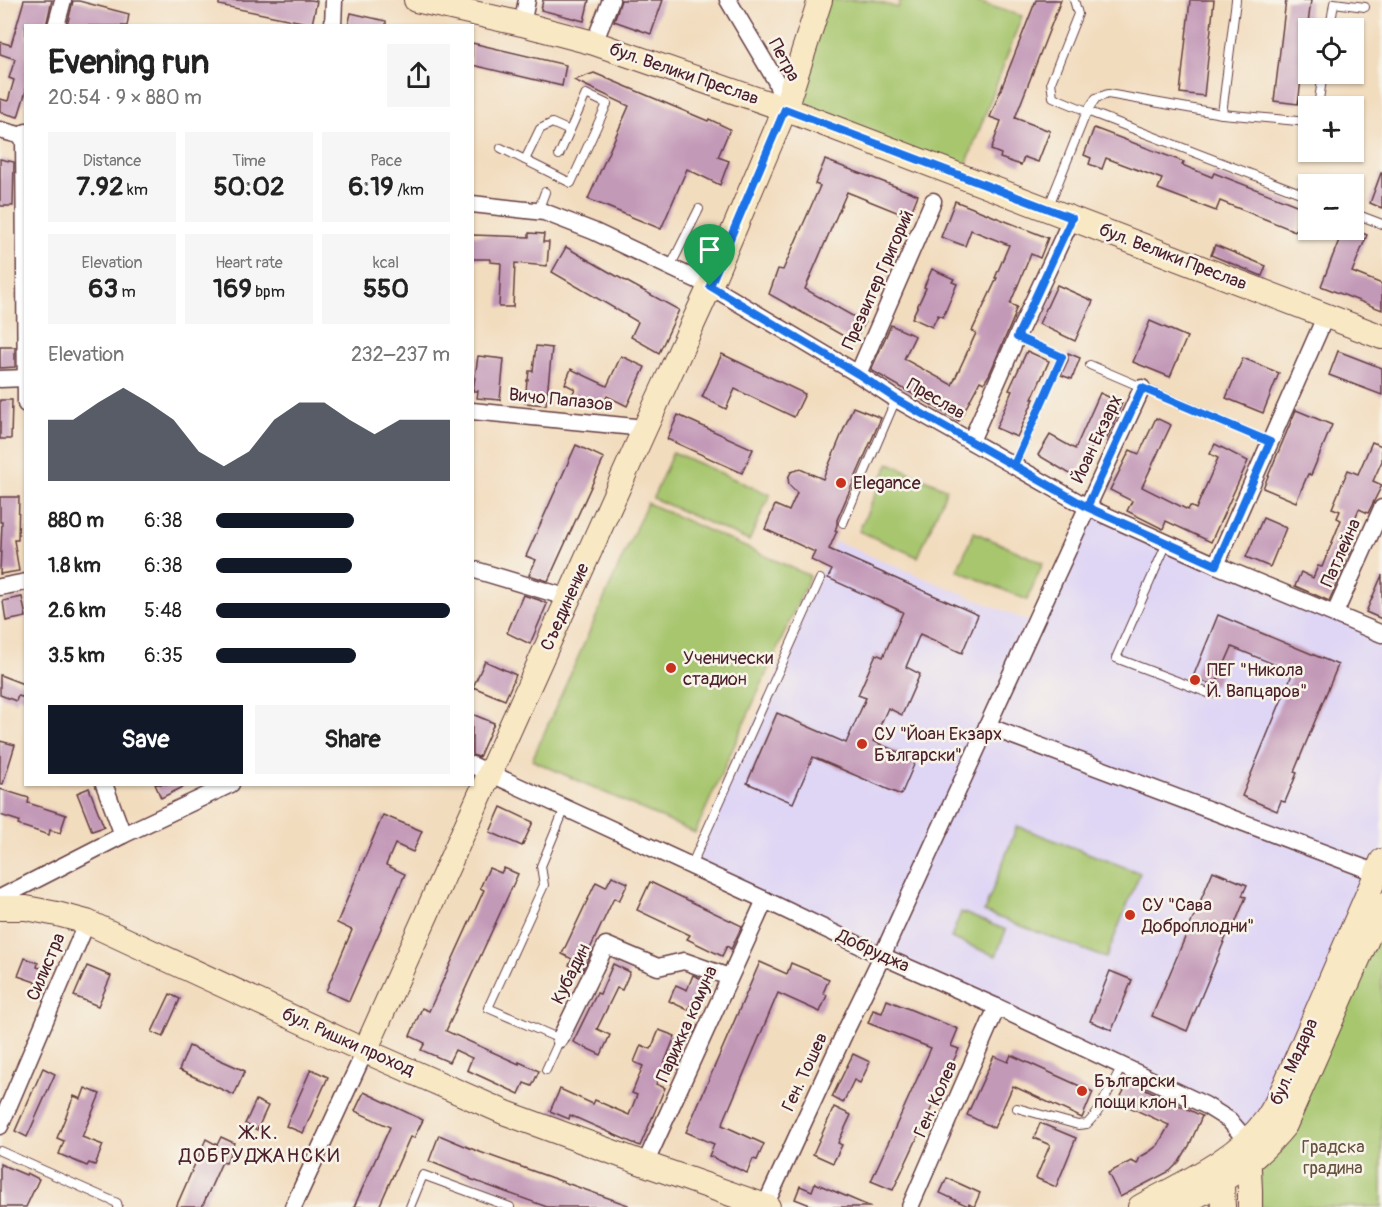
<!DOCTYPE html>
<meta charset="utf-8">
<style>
:root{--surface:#fff;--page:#f6f6f6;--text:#222;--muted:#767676;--accent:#111827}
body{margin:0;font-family:Pangolin,sans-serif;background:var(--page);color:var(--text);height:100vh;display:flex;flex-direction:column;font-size:22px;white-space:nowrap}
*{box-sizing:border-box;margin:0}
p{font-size:20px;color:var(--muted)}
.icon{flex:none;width:33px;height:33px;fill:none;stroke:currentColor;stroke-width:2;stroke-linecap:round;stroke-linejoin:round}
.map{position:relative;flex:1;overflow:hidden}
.sheet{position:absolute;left:24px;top:24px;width:450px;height:762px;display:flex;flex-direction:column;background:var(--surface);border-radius:0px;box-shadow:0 2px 4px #0004}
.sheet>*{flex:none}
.fabs{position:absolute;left:1298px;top:18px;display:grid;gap:12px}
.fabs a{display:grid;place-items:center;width:66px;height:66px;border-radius:0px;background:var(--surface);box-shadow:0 2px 4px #0004;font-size:30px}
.pin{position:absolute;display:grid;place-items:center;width:51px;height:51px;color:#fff;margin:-62px -26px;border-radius:50% 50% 50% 0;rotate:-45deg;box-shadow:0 0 6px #0007}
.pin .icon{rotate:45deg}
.round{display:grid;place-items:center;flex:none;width:63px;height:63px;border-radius:0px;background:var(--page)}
.head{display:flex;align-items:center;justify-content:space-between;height:102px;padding:0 24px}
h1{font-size:33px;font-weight:800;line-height:45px}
.figures{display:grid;grid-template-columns:repeat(3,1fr);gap:9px;height:102px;padding:6px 24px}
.figures div{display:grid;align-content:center;border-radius:0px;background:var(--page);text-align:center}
.figures b{font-size:26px;font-weight:800}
.figures small{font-size:16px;font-weight:400}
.figures p{font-size:16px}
.chart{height:168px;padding:12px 24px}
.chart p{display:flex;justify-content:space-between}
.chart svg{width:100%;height:108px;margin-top:6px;fill:var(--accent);opacity:.7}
.action{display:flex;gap:12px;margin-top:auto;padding:12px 24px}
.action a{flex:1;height:69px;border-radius:0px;background:var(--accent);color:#fff;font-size:24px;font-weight:800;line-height:69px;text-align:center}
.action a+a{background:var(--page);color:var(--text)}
ul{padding:0 24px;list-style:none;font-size:20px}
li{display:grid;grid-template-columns:96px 72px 1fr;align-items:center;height:45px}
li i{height:15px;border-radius:8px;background:var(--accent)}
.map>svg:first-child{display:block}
.built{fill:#dfd5f5}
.green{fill:#a7c66e;stroke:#78724c;stroke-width:1.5}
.building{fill:#c399b8}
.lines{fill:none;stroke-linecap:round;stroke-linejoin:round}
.lane-casing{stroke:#633b41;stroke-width:10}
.street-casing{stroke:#633b41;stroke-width:19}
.secondary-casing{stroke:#633b41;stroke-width:26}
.lane{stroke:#fff;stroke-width:8}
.street{stroke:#fff;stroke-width:16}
.secondary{stroke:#f8e8c3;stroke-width:24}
.route-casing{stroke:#fff;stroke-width:12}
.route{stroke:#1a73e8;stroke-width:8}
.poi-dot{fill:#c8321e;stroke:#f7f3e8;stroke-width:2}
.labels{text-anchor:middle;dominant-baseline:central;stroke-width:5;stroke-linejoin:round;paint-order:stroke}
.street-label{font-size:18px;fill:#4a1f2b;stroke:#f7f3e8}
.poi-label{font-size:18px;fill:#4a1f2b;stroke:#f7f3e8;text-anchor:start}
.park-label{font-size:18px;fill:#66513f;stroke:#f7f3e8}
.neighbourhood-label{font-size:20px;letter-spacing:1.5px;fill:#4a1f2b;stroke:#f7f3e8}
</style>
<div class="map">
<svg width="1382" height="1207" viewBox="0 0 1382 1207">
<rect width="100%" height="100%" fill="#f7f3e8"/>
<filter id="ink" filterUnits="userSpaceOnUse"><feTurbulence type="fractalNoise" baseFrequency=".0167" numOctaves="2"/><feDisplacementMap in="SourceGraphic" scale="12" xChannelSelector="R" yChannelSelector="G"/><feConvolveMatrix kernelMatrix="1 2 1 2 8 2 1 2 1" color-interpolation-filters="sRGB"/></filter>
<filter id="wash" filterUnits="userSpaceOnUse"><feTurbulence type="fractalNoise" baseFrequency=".008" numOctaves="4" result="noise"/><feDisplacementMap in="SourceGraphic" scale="24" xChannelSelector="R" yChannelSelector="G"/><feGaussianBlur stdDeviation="1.35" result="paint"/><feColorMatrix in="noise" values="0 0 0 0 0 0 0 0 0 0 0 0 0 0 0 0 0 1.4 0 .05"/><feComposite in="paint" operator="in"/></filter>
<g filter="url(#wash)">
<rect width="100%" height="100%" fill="#f2dcbe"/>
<path class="built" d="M1087,507L1382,634V861L1247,1141L1229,1120L691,866L835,541L1033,623Z"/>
<g class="green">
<path d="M820,0H871L898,8L900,0H971L1022,16L962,176L785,109Z"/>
<path d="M673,452L770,495L749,541L653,498Z"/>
<path d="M889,463L947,489L918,557L859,531Z"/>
<path d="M647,503L810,576L695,833L532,760Z"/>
<path d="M974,532L1043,563L1027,600L957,570Z"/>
<path d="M1017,826L1140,873L1106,958L984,912Z"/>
<path d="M961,912L1006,930L996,956L951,938Z"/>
<path d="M1382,923V1207H1260L1259,1168Z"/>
</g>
<g id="blocks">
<g class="building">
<path d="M24,0H52L46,26H26V91L18,117L0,112V99L8,101L14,80L9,78L15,59L0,54V42L11,45Z"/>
<path d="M219,0H311L317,1L312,24L219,5Z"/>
<path d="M543,0H589L584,21L541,10Z"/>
<path d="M621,0H663L651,34L614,21Z"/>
<path d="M1036,0H1061L1015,118L1050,131L1038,162L1024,157L1021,165L1000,158L1001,154L991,150L1001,121L990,117Z"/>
<path d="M1190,0H1214L1204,96L1180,93Z"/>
<path d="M1286,0H1311L1298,104L1274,101Z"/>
<path d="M73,1H79L129,14L127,26H67Z"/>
<path d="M351,13L386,21V26H348Z"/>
<path d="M472,43L566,65L562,86L472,65Z"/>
<path d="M594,73L708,121L709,119L730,129L718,157L729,161L720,185L687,169L661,229L588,199L629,106L574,80Z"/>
<path d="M1094,128L1184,162L1182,165L1212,177L1214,173L1304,208L1295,231L1220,201L1216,211L1158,189L1162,179L1106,158L1102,169L1089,164L1091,158L1084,155Z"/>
<path d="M0,159L14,162L13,206H0Z"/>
<path d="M825,160L918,195L909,217L847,192L805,289L865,323L854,342L769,294L778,269L783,270L820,186L815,184Z"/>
<path d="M1381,173H1382V208L1370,203Z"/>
<path d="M955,201L1048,238L1040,258L1031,254L1010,304L1017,307L1014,314L1015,315L989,375L984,383L980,381L959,421L871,370L891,325L915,336L904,359L952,385L976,333L972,331L997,278H995L1009,245L971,230L965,246L941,237Z"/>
<path d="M1353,229L1367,235L1352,272L1382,284V310L1321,286L1343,230Z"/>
<path d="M529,233L544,234L543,242H549L547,266L515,263L513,307H499L501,263L490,262V259H472V235L529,237Z"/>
<path d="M1215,245L1266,266L1262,276L1211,255Z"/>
<path d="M566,247L611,273L679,310L659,353L631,337L638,322L552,272Z"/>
<path d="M932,269L954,279L952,282L957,284L943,317L938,315L932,327L912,318L926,288L924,287Z"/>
<path d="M1057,285L1093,301L1075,341L1039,324Z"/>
<path d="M1150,321L1187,337L1170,377L1133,362Z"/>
<path d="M536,346L552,348L546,405L525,403L527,380H528L529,371H533Z"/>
<path d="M0,347H15V367L0,368Z"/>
<path d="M1027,351L1049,361L1032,399H1034L1017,437L996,428L1012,391L1009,390Z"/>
<path d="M1338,351L1382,368V395L1329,375Z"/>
<path d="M1068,353L1080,358L1072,379L1061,375L1068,360Z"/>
<path d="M722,354L805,394L794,417L735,389L726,409L702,397Z"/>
<path d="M478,356L504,359L500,400L477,398L478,391H473Z"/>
<path d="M621,356L645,367L627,406L607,396L601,408L572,395L575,389L565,384L571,369L607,386Z"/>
<path d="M1243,358L1279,373L1263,413L1226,398Z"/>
<path d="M1100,393L1122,403L1107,438L1099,435L1075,477L1038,455L1050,435L1075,449Z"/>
<path d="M0,400H12L11,439H0Z"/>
<path d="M853,407L881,418L837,520V525L835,531H837L829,549L978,615L962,653L920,634L906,667L920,674L902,715L888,708L873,741L916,760L901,795L813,757L793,803L747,783L777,713L846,743L866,698L858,695L876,654L883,657L903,612L828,578L832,570L811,560L815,552L765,529L775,505L789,511L797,493L789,485L788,478L791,472L800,469L823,479Z"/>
<path d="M1296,410L1332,425L1311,475L1308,474L1296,502L1263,488Z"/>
<path d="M678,415L753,449L742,473L667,439Z"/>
<path d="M1156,418L1171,425L1142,487L1188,510L1190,506L1196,509L1218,458L1210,454L1215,444L1248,461L1211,542L1166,521L1163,529L1127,511L1132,501L1110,490L1130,450L1139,454Z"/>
<path d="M1372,442L1382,446V461L1373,481L1382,485L1368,513L1359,509L1346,540L1350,542L1347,547L1352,549L1329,601L1295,586L1301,572L1313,578L1318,566L1322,567L1341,520L1337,518L1340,511L1332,508L1348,470L1358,474Z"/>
<path d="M576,445L604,458L548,581L529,575L536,560L526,556Z"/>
<path d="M0,497H19L18,540H14L19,571L0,574L2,522H0Z"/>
<path d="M1263,518L1286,528L1270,567L1246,557Z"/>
<path d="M1382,575V619L1366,612Z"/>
<path d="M523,595L539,600L547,604L530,644L507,633Z"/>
<path d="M22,597L26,617L6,621L3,601Z"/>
<path d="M1218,615L1338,665L1294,772L1297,773L1285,802L1281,801L1277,811L1242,796L1293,672L1232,647L1215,686L1193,677Z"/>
<path d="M485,661L516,675L505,700L473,687Z"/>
<path d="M0,675L26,685V698L18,696L16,701L0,695Z"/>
<path d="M472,714L494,723L479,757L472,755Z"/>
<path d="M0,741L15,745L3,784H0Z"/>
<path d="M155,784H189L161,798Z"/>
<path d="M89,788L104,827L92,831L77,793Z"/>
<path d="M0,789L29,798L28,803L66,815L60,833L50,830L49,835L18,825L19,821L0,815Z"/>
<path d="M501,807L533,822L522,846L490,832Z"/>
<path d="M383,815L422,831L413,852L395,844L386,865L405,874L349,1001L326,991L352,930L337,923Z"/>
<path d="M489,868L501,873L504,868L518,874L446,1031L519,1064V1062L539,1071L532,1086L524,1083L519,1094L467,1070L472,1058L455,1050L449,1062L421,1050L425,1043L410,1036L422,1008L429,1011L484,890L480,888Z"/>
<path d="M1213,871L1247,885L1242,896L1246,897L1234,926L1231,925L1187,1031L1152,1016Z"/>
<path d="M612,876L628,883L619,901L614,898L590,949L592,950L582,971L569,965L572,959L562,954L596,882L606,887Z"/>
<path d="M650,882L742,926L731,949L727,946L722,956L687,939L690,935L637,910Z"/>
<path d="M25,958L38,963L37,967L43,969L38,983L18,976Z"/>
<path d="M760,962L787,974L791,963L829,979L823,993L827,995L820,1012L778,993L722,1125L764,1144L757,1160L753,1159L747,1173L709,1156L714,1144L686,1132Z"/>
<path d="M613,964L630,972L622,990L617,988L597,1029L610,1035L601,1055L573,1042L597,993L600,994Z"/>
<path d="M87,966L111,976L98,1006L74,996Z"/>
<path d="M1110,971L1132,980L1112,1030L1090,1021Z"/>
<path d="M693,975L711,983L699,1008L691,1004L688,1010L669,1001L676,985L687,990Z"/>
<path d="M170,994L180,999L163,1037L152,1032Z"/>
<path d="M887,1000L958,1029L951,1046L959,1049L893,1190L871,1181L931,1048L868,1023L873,1010L882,1013Z"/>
<path d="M659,1030L675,1036L656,1084L665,1088L640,1146L570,1115L569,1119L550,1111L560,1089L593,1104L595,1100L629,1115L637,1095L632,1093L643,1066L634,1062L641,1045L651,1049Z"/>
<path d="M189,1046L245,1071L234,1095L179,1070Z"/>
<path d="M853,1054L870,1062L860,1083L854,1080L843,1103L832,1097Z"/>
<path d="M1011,1055L1093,1092L1082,1118L1013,1086L994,1128L967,1115L994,1056L1008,1062Z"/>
<path d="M43,1068L55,1074L27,1137L15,1131Z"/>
<path d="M311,1069L328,1077L303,1133L286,1126Z"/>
<path d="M1129,1081L1202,1116L1189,1146L1179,1162L1170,1171L1120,1197L1108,1173L1131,1161L1137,1164L1140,1157L1149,1152L1158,1145L1169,1125L1118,1102Z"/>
<path d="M85,1088L100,1094L82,1137L103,1145L95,1165L89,1163L87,1166L59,1154L64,1141L57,1138L74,1096L81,1099Z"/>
<path d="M364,1092L423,1120L414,1138L410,1137L379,1207H354L390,1127L355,1111Z"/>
<path d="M256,1100L268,1106L257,1130L245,1124Z"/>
<path d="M834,1107L851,1115L838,1143L842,1145L833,1163L813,1154Z"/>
<path d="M1040,1123L1076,1138L1056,1187L1036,1178L1050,1145L1034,1138Z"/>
<path d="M439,1135L477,1151L628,1205V1207H547L470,1179V1178L429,1161Z"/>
<path d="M221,1137L234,1143L226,1163L222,1162L202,1207H176L206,1139L217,1145Z"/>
<path d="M0,1164L26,1175L27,1173L39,1179L26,1207H0Z"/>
<path d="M947,1178L980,1193L974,1207L969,1204L968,1206L940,1193Z"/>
<path d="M815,1183L871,1207H815L795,1199L800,1186L812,1191Z"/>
</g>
</g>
</g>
<g filter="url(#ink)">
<use href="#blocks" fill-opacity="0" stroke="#633b41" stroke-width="1.5"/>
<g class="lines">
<g class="lane-casing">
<g id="lane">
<path d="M1074,0L1078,14L1051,82L1053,97L1087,111L1096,98L1108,94L1222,114L1308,122"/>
<path d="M1330,28L1334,3L1365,7"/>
<path d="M1318,106L1323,74"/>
<path d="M1222,114L1236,0"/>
<path d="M501,148L571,183L607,104L586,94L559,155"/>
<path d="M525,160L540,129L552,123L570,131"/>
<path d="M1048,208L1087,111L1308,196"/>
<path d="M538,211L545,192"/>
<path d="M1353,213L1382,224"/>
<path d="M670,267L699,209"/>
<path d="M1090,365L1270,442"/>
<path d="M1014,465L1062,357L1017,337"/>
<path d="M843,523L896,399"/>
<path d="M1167,543L1116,658L1211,694"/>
<path d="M691,866L820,579"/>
<path d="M546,1070L560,1039L488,1008L544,885L541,866L565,808"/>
<path d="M1017,1108L1078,1125L1087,1124L1097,1113L1122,1066"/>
<path d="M0,1151L117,1203L118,1207"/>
<path d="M410,1207L423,1175L510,1207"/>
</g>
</g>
<g class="street-casing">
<g id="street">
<path d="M728,0L776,81L785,109"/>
<path d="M522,24L527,0"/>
<path d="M56,26L63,0"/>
<path d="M333,26L334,0"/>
<path d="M594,43L611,0"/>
<path d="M0,130L26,137"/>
<path d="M26,132L24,137L26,404"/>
<path d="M472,204L544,212L593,231L710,286L858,374L896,399L1087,507L1216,565L1382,634"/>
<path d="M858,374L933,201"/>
<path d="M0,379L26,378"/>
<path d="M472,411L645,428"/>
<path d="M971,441L1019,332L1072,218"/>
<path d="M1216,565L1326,315"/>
<path d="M472,569L569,598"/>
<path d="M0,587L26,582"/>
<path d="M1335,613L1382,508"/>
<path d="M987,726L1377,873"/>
<path d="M472,765L765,900L882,956L997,1007L1205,1105L1229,1120L1247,1141"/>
<path d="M104,784L123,835"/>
<path d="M0,898L123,835L231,784"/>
<path d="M560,1039L606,945L658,967L684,961L729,977"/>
<path d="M0,1126L87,922"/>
<path d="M645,1164L765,900"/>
<path d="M765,1206L846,1030L882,956L1142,388"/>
<path d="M293,1207L365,1051"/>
<path d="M910,1207L997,1007"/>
</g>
</g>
<g class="secondary-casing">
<g id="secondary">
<path d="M416,0L522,24L594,43L785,109L1382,337"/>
<path d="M0,908H26L57,914L87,922L365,1051L506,1113L645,1164L768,1207"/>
<path d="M365,1051L645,428L710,286L785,109L820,0"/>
<path d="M1248,1150L1250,1190V1207"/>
<path d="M1221,1167L1223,1207"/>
<path d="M1140,1207C1183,1183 1236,1160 1266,1120C1275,1108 1280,1095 1286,1083L1382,861"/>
<path d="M1177,1207C1218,1184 1255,1163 1285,1125L1382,905"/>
</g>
</g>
<use href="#lane" class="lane"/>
<use href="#street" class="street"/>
<use href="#secondary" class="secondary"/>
</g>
</g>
<g class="lines" filter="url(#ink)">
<g class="route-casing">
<path id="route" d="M710,286L858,374L896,399L1087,507L1216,565L1270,442L1142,388L1087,507L1014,465L1062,357L1017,337L1072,218L785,109L710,286"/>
</g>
<use href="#route" class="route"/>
</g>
<g class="poi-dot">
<circle cx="841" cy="483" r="6"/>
<circle cx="671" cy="668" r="6"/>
<circle cx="1195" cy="680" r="6"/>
<circle cx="862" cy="744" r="6"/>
<circle cx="1130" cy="915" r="6"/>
<circle cx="1082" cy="1091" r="6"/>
</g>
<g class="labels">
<g class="street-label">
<text transform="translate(784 60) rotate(62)">Петра</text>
<text transform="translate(684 74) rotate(19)">бул. Велики Преслав</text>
<text transform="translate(1173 257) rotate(21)">бул. Велики Преслав</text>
<text transform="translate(878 280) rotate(-66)">Презвитер Григорий</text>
<text transform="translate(936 399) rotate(30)">Преслав</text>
<text transform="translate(561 400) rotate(6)">Вичо Папазов</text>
<text transform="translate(1097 439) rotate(-65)">Йоан Екзарх</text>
<text transform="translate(1341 553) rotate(-66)">Патлейна</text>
<text transform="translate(565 607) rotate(-66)">Съединение</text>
<text transform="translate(873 951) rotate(25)">Добруджа</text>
<text transform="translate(46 967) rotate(-67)">Силистра</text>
<text transform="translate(571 974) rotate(-64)">Кубадин</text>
<text transform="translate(687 1024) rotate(-66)">Парижка комуна</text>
<text transform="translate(348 1042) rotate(24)">бул. Ришки проход</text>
<text transform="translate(1294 1062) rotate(-66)">бул. Мадара</text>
<text transform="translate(805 1072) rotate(-65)">Ген. Тошев</text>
<text transform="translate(936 1099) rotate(-66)">Ген. Колев</text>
</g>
<g class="poi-label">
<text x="853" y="483">Elegance</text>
<text x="683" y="658">Ученически<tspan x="683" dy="21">стадион</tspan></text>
<text x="1207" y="670">ПЕГ "Никола<tspan x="1207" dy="21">Й. Вапцаров"</tspan></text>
<text x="874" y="734">СУ "Йоан Екзарх<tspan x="874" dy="21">Български"</tspan></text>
<text x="1142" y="905">СУ "Сава<tspan x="1142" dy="21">Доброплодни"</tspan></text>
<text x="1094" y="1081">Български<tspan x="1094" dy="21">пощи клон 1</tspan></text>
</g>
<g class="park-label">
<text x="1333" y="1147">Градска<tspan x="1333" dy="21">градина</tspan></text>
</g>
<g class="neighbourhood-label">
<text x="260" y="1132">Ж.К.<tspan x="260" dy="23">ДОБРУДЖАНСКИ</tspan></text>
</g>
</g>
</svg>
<div class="fabs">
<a><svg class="icon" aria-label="locate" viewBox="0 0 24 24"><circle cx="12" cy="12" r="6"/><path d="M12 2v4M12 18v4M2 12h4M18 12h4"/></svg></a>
<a>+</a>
<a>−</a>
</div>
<div class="pin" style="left:710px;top:286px;background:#1e9e55"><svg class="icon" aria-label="arrive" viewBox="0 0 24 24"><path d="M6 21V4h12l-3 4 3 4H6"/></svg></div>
<section class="sheet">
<div class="head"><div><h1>Evening run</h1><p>20:54 · 9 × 880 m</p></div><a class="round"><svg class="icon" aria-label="share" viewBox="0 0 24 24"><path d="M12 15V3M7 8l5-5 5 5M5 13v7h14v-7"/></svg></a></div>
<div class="figures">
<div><p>Distance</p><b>7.92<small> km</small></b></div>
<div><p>Time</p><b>50:02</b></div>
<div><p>Pace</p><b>6:19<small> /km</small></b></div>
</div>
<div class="figures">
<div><p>Elevation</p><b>63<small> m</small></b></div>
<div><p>Heart rate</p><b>169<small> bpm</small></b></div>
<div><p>kcal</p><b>550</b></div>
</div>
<div class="chart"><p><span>Elevation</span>232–237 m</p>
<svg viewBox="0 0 160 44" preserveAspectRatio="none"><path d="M0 44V19L10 19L20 12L30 6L40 12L50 19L60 32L70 38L80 32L90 19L100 12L110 12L120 19L130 25L140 19L150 19L160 19V44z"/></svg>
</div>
<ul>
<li><b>880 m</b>6:38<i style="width:59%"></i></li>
<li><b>1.8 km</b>6:38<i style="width:58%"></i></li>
<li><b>2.6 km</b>5:48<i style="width:100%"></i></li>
<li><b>3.5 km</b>6:35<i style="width:60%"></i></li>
</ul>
<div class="action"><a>Save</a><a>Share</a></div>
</section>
</div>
